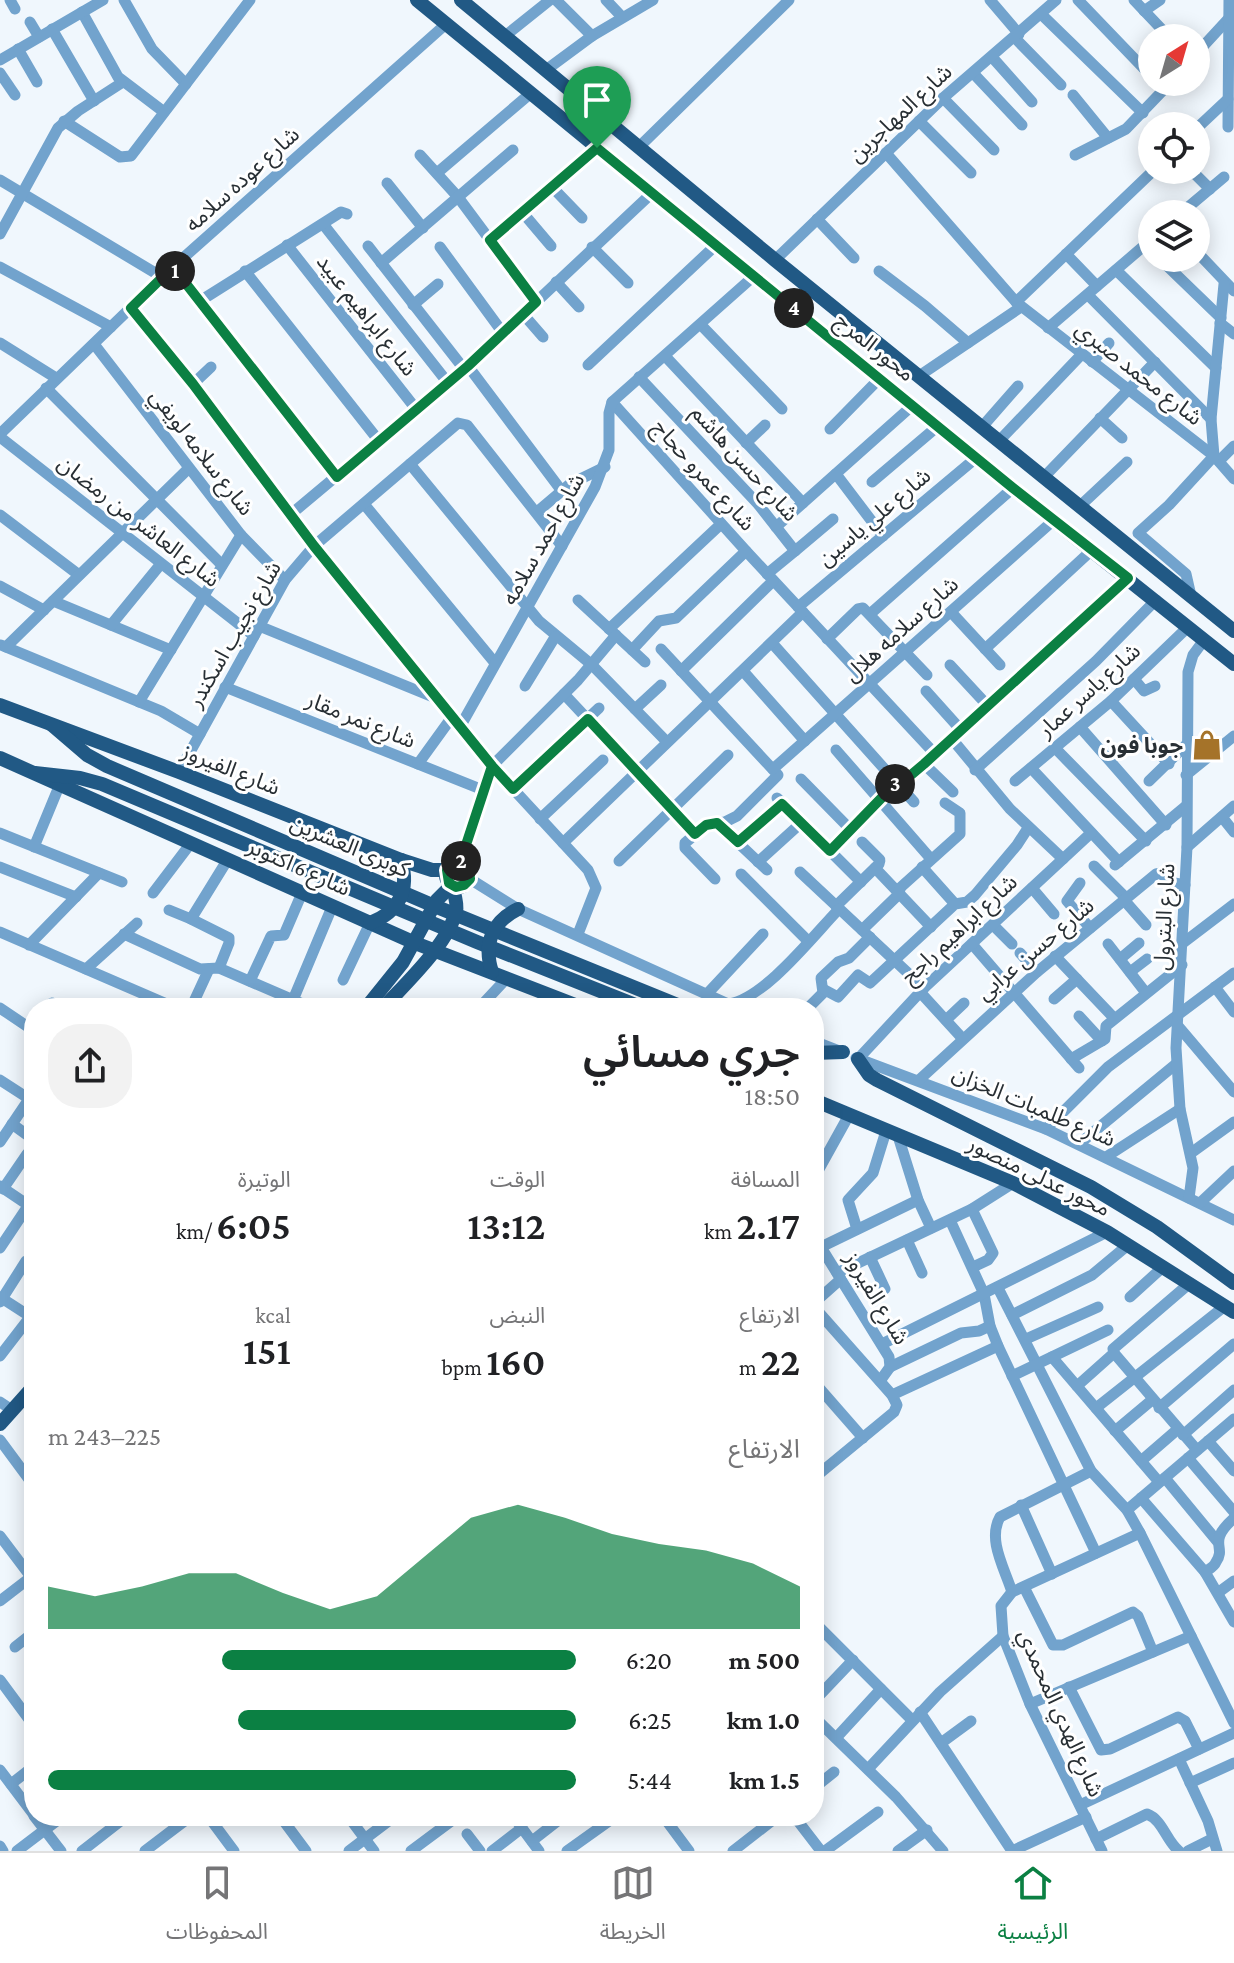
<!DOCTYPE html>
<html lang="ar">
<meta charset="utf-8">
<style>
:root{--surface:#fff;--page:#f2f2f2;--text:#202124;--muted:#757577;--line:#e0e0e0;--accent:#0b8043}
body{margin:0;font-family:"Crimson Pro","Noto Sans Arabic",serif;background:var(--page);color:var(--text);direction:rtl;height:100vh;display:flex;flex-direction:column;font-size:30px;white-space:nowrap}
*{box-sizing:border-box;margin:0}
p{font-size:26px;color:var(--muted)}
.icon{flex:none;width:44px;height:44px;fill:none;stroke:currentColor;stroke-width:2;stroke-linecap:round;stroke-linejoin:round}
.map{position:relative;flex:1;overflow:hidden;direction:ltr}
.panel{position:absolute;left:24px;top:998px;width:800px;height:828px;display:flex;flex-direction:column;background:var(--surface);border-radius:32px;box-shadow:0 4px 20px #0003;direction:rtl}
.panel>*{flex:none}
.needle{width:52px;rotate:37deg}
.buttons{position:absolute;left:1138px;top:24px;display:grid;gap:16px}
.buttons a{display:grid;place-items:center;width:72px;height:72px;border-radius:50%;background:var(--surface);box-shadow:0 4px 20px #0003;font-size:40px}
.pin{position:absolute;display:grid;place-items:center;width:68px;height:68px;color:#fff;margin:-82px -34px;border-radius:50% 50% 50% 0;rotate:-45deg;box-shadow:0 0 8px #0007}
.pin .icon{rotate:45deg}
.km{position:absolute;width:40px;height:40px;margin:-20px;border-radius:50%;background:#222;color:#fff;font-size:22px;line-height:40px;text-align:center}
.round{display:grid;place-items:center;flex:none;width:84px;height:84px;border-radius:32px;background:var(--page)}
.overview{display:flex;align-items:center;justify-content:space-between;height:136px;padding:0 24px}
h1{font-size:44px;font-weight:600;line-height:60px}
.metrics{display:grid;grid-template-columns:repeat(3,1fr);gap:12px;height:136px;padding:8px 24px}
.metrics div{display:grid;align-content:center}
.metrics b{font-size:40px;font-weight:600}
.metrics small{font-size:22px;font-weight:400}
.metrics p{font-size:22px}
.chart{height:224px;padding:16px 24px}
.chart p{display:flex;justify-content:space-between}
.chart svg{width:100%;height:144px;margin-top:8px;fill:var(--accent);opacity:.7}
ul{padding:0 24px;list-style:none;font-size:26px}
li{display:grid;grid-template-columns:128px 96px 1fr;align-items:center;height:60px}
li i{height:20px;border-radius:10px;background:var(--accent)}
.tabs{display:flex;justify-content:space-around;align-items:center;height:112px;border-top:2px solid var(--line);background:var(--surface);font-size:22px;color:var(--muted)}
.tabs a{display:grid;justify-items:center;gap:4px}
.tabs .active{color:var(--accent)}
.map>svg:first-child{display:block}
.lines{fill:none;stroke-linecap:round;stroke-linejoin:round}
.minor{stroke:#72a3cd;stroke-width:11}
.major{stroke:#215985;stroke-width:14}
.route-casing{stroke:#fff;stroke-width:16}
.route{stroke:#0b8043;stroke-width:10}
.labels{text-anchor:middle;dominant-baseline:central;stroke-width:6;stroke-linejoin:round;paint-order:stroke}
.street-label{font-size:22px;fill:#282f34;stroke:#fff}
.poi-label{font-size:22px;font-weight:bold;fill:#282f34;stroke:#fff;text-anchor:end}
</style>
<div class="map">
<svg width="1234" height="1851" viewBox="0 0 1234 1851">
<rect width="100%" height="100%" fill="#f0f7fd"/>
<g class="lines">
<g class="minor">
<path d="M10,0L15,9"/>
<path d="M124,0L152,49L186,84"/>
<path d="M556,0L592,36"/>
<path d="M606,0L622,17"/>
<path d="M990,0L1019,34"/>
<path d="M1078,0L1152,77"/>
<path d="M1134,0L1170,38"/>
<path d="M1144,11L1160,0"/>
<path d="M82,12L118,77L164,112"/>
<path d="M1041,14L1143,113"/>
<path d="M30,22L39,37"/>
<path d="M52,29L94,101"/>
<path d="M505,36L550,0"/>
<path d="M1015,38L1061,85"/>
<path d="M18,49L37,82"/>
<path d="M1196,54L1231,16"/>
<path d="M992,57L1032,102"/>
<path d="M0,60L103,0"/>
<path d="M546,70L592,36L653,0"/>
<path d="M0,73L15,95"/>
<path d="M973,73L1022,125"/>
<path d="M1073,95L1108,138"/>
<path d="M943,98L994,150"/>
<path d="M64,121L120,157L131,156L250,0"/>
<path d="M919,121L971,173"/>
<path d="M1228,127L1229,0"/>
<path d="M1196,129L1228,99"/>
<path d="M639,147L789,0"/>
<path d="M886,153L1016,302L1214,456L1234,479"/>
<path d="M420,155L458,197L536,302"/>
<path d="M1075,155L1126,129L1171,82"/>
<path d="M1191,170L1210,189"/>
<path d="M437,173L531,93"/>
<path d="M0,180L162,277"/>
<path d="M387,183L423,228"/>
<path d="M552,187L582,218"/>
<path d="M523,213L551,246"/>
<path d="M1180,214L1224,177"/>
<path d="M817,219L854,258"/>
<path d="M323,224L448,383"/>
<path d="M0,234L58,128L78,111L123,82"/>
<path d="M490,240L597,148"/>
<path d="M287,245L416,409"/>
<path d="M368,246L464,369"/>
<path d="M440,247L503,333"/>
<path d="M592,247L628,283"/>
<path d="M1196,251L1234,291"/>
<path d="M1066,254L1097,286"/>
<path d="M1159,258L1221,318"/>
<path d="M775,260L943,98L1056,0"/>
<path d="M381,263L513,150"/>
<path d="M0,267L111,327"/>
<path d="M173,267L337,477"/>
<path d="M1116,270L1216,368"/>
<path d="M245,271L379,441"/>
<path d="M879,271L925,306L968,343"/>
<path d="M556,282L579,307"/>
<path d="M1088,295L1211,419"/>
<path d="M200,301L341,212L347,214"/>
<path d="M1016,302L1154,170"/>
<path d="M413,305L438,284"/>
<path d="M131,308L193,384L314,546L492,766L588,870L596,888L578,934"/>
<path d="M523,314L543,337"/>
<path d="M1220,323L1234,334"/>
<path d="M701,325L782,409"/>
<path d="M1048,328L1152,239"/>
<path d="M0,343L56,378"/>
<path d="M94,344L241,535L285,580"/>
<path d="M665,356L803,503"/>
<path d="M1092,362L1109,343"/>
<path d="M588,365L716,245"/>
<path d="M468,366L561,490"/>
<path d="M919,376L1021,307"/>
<path d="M639,377L758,504L795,551L767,574"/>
<path d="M193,384L211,367"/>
<path d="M46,388L222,565"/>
<path d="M612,402L746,551L935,754"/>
<path d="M1100,418L1122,438"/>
<path d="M982,427L1018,386"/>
<path d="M830,429L880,378"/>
<path d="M0,434L173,267L446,24"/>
<path d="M0,437L254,636"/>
<path d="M999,441L1082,354"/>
<path d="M746,443L765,425"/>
<path d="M1219,461L1234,446"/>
<path d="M410,464L539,621L592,665L667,742"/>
<path d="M836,474L883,536"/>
<path d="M1044,477L1155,362"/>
<path d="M872,482L938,426"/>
<path d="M364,504L495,663"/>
<path d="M1080,506L1127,462"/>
<path d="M537,512L570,484L605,467"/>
<path d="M0,515L79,575"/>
<path d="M290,515L468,366L652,193"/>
<path d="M776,527L913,405"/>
<path d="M795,551L833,519"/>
<path d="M0,586L44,610"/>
<path d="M1191,596L1186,574L1138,533L1169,505L1214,456L1211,419L1224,284"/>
<path d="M578,600L645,662"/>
<path d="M53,601L171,650"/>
<path d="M798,607L976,458"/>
<path d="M951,612L1000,665"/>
<path d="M870,614L1013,488"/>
<path d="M111,625L160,565"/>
<path d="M259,626L433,697"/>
<path d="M609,629L721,524"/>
<path d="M827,639L858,609L863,608L927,675"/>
<path d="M772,643L914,802"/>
<path d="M1,645L161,711L200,734"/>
<path d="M6,647L188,469"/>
<path d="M661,649L778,775L737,816L725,822L706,825L685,843V848L715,879"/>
<path d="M985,649L1093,549"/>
<path d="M632,650L659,621L676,618L746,551"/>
<path d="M950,665L988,706"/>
<path d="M681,671L773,581"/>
<path d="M743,671L805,741"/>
<path d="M1134,679L1144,691L1155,686"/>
<path d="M525,686L555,637"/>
<path d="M225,687L483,790"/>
<path d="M926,691L961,730"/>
<path d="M564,694L695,834"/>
<path d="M1111,701L1169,764"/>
<path d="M139,702L241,535"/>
<path d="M635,709L661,685"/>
<path d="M460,727L595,487L609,450V413L612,402L754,276"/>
<path d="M1080,727L1166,825"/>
<path d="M952,739L1010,809L1063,859"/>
<path d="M1055,748L1146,841"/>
<path d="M836,750L931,859"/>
<path d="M418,764L452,717"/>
<path d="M924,764L953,792"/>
<path d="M1031,768L1119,862"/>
<path d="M773,769L1054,520"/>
<path d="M975,770L1096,661L1156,600"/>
<path d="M179,772L285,580L314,546L458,423L467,425L562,546"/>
<path d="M1186,775L1234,736"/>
<path d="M801,779L851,830"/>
<path d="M1015,781L1111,701L1188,627"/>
<path d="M1149,781L1186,745"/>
<path d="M898,786L1128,578"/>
<path d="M513,789L599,708"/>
<path d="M777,798L861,882"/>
<path d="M1222,817L1234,832"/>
<path d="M540,819L603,760"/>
<path d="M717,823L767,870"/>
<path d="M0,833L122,882"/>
<path d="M738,842L782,804"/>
<path d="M563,843L803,612"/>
<path d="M34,847L60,784"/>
<path d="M1187,847L1234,806"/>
<path d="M830,851L896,783"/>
<path d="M619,861L728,755"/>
<path d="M758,862L801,823"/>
<path d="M460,863L492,766L578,680L616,635"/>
<path d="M1115,865L1186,806"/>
<path d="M1094,866L1126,898"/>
<path d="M0,867L76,897"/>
<path d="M922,867L955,904"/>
<path d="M875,868L931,927"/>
<path d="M800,872L924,988"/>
<path d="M741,874L808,941"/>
<path d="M470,879L518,909L737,1008"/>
<path d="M1080,883L1067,901L1090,928"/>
<path d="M1032,888L1054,914"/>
<path d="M153,893L191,843"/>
<path d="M1124,900L1146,925"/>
<path d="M836,906L879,864L880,860L862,842"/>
<path d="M169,910L191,919"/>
<path d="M993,925L1012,944"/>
<path d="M862,930L897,896L901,887L960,834V813L945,803"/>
<path d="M0,932L176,1008"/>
<path d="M124,934L200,969L219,968L312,1008"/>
<path d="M1183,943L1234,904"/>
<path d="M972,944L1079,1068"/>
<path d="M1108,944L1146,993"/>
<path d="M29,945L99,873"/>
<path d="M1020,953L1037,972"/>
<path d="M1055,956L1114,1018"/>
<path d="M1120,959L1139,943"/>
<path d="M219,968L229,943V938L191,919L228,859"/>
<path d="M86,969L137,923"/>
<path d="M1130,972L1147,959"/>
<path d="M343,980L370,923"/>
<path d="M250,981L271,936L284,935L302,893"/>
<path d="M1215,987L1234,1012"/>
<path d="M823,989L838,997L858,975L870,983L955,904L967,902L975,895L1017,845L1028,828"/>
<path d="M920,992L962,1038"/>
<path d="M707,994L763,934"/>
<path d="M1054,999L1077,979"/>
<path d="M293,1000L332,907"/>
<path d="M729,1004C765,998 813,936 839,909"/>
<path d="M77,1006L80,1008"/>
<path d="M0,1008L34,1031"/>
<path d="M48,1008L52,1003"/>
<path d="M191,1008L209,969"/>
<path d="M479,1008L507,978"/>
<path d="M808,1008L823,993L821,978L838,962L849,958L870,937"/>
<path d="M1079,1016L1102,1041"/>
<path d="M946,1020L964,1003"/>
<path d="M1178,1026L1234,1092"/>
<path d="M814,1041L837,1050"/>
<path d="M856,1058L1046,1129L1234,1220"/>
<path d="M858,1059L924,988L1091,833"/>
<path d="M1071,1059L1105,1039L1106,1026L1182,965"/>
<path d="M0,1080L34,1102"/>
<path d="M919,1080L1037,972L1156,874L1161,873L1169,882L1185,885"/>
<path d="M12,1124L30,1137"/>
<path d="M1046,1129L1108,1067L1234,973"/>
<path d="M898,1136L918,1200L931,1228"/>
<path d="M0,1142L29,1099"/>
<path d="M1079,1144L1176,1064"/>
<path d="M1191,1153L1234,1122"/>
<path d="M1106,1157L1180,1109"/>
<path d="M814,1178L849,1115"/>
<path d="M0,1186L34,1209"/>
<path d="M3,1189L27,1154"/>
<path d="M1189,1198L1193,1168L1180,1109L1176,1048L1187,847L1188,672L1193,655L1204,640"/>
<path d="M1200,1203L1234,1171"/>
<path d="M972,1209L993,1253L988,1260L973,1267"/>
<path d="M950,1220L984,1294L990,1326L998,1346L1096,1553"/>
<path d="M857,1229L848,1200L873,1173L886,1131"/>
<path d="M814,1236L889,1357L890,1367L880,1381"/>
<path d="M907,1240L922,1273"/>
<path d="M821,1247L918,1200"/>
<path d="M0,1248L34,1197"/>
<path d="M870,1257L885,1289"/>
<path d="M837,1273L972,1209L1013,1183"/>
<path d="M998,1288L1091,1471L1127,1510L1140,1533L1234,1723"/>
<path d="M0,1297L34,1319"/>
<path d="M1130,1297L1163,1267"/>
<path d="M0,1302L26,1261"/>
<path d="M814,1303L841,1279"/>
<path d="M814,1307L892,1395L897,1405L894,1412L814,1478"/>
<path d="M1012,1315L1092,1275L1128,1245"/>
<path d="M1026,1339L1098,1307"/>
<path d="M882,1344L1107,1232"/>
<path d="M1114,1353L1197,1450"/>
<path d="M0,1356L30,1317"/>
<path d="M1052,1357L1159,1482"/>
<path d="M890,1367L961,1333L979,1331L990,1326"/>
<path d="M1012,1376L1108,1330"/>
<path d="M814,1382L863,1438"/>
<path d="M1077,1386L1114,1353L1113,1349L1190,1283"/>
<path d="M892,1395L998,1346"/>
<path d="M0,1402L12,1410"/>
<path d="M1096,1408L1225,1306"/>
<path d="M1159,1408L1234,1344"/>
<path d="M1115,1431L1152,1400"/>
<path d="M1183,1435L1234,1390"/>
<path d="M0,1440L34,1486"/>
<path d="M1208,1441L1234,1471"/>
<path d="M1188,1458L1234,1512"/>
<path d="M1141,1461L1178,1429"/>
<path d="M1165,1478L1217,1541"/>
<path d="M1141,1498L1205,1572L1234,1622"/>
<path d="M1021,1505L1052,1574"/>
<path d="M1127,1510L1234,1419"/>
<path d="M0,1536L34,1581"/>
<path d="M1205,1572C1209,1569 1214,1567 1216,1562C1227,1546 1206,1543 1234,1518"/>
<path d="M1024,1587L1053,1645H1063L1133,1612L1138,1616L1153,1652"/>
<path d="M1012,1592C1005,1569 987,1540 1000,1517L1091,1471"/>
<path d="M1219,1592L1234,1581"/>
<path d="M0,1601L31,1577"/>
<path d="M814,1622L912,1720"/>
<path d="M15,1647L34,1632"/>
<path d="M0,1680L34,1726"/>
<path d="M1069,1687L1101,1750L1110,1749L1178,1717L1185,1721L1199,1749"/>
<path d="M814,1701L853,1660"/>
<path d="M1030,1704L1191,1636"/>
<path d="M920,1712L1012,1851"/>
<path d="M814,1717L896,1797L943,1851"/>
<path d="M836,1738L881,1689"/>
<path d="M941,1743L971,1721"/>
<path d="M1179,1759L1208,1821L1217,1851"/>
<path d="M868,1769L940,1692L1003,1636"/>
<path d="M0,1770L34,1815"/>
<path d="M1190,1783L1234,1763"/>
<path d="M11,1784L34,1766"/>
<path d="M814,1788L834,1772"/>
<path d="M1080,1805L1234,1733"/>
<path d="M34,1816L61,1851"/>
<path d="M208,1816L234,1851"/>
<path d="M280,1816L306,1851"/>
<path d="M348,1816L374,1851"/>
<path d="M513,1816L539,1851"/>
<path d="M663,1816L689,1851"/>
<path d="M794,1816L821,1851"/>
<path d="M467,1834L480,1851"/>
<path d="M1096,1839L1147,1814C1163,1820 1166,1841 1179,1851"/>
<path d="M532,1841L564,1816"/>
<path d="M0,1846L3,1851"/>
<path d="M17,1851L63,1816"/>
<path d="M82,1851L127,1816"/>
<path d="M145,1851L191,1816"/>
<path d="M349,1851L395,1816"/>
<path d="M411,1851L458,1816"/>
<path d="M492,1851L522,1828"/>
<path d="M567,1851L616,1816"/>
<path d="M733,1851L778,1816"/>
<path d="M825,1851L878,1812"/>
<path d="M898,1851L927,1830"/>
<path d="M1012,1851L1086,1817"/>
<path d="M1102,1851L1030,1704L1003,1636L1001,1606L1012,1592L1140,1533"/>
<path d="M1188,1851L1212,1839"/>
</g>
<g class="major">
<path d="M417,0L1013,488L1234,664"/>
<path d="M461,0L775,260L1234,631"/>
<path d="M0,705L179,772L401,860L432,870H447"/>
<path d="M52,725L87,755L107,766L432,905L685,1008"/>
<path d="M0,758L415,943L583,1008"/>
<path d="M35,773L80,778L102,784L477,942L643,1008"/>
<circle cx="458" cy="875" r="12"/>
<path d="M370,923C399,912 410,890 401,860"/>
<path d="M492,972C483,944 492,922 518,909"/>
<path d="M366,1008L403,962L437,900L452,885"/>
<path d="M383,1008C405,984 449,943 456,911C458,904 454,893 452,885"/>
<path d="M814,1053L843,1052"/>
<path d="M858,1059L869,1075L877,1080L1091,1187L1157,1227L1234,1283"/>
<path d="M814,1100L1013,1183L1107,1232L1234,1312"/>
<path d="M0,1424L34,1386"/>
</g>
</g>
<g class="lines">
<g class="route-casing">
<path id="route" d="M597,148L490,240L536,302L468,366L337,477L173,267L131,308L193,384L314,546L492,766L460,863L452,864L447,870L449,883L456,887L464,885L470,879L469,868L460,863L492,766L513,789L588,719L695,834L706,825L717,823L738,842L782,804L830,851L896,783L898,786L924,764L1128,578L1013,488L597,148"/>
</g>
<use href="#route" class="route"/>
</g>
<defs>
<g id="shop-bare" transform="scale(2.4)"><path d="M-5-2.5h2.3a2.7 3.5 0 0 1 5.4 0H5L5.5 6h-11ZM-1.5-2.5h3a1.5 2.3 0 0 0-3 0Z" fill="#a57329" stroke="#fff" stroke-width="2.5" paint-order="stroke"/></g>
</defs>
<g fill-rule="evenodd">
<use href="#shop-bare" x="1207" y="745"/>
</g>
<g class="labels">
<g class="street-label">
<text transform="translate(900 113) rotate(-43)">شارع المهاجرين</text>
<text transform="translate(242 179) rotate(-42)">شارع عوده سلامه</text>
<text transform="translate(367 315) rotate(52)">شارع ابراهيم عبيد</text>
<text transform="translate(875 347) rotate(39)">محور المرج</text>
<text transform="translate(1139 373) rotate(38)">شارع محمد صبري</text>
<text transform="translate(202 452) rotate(52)">شارع سلامه لويفي</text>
<text transform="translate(745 463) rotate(48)">شارع حسن هاشم</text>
<text transform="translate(704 475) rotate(48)">شارع عمرو حجاج</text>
<text transform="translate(874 517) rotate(-40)">شارع علي ياسين</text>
<text transform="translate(139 521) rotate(38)">شارع العاشر من رمضان</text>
<text transform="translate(543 539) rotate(-61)">شارع احمد سلامه</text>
<text transform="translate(901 629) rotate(-42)">شارع سلامه هلال</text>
<text transform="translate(234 634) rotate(-60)">شارع نجيب اسكندر</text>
<text transform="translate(1089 690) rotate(-42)">شارع ياسر عمار</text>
<text transform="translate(361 720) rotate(22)">شارع نمر مقار</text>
<text transform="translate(231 769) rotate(22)">شارع الفيروز</text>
<text transform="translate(350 846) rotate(23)">كوبرى العشرين</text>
<text transform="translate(299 867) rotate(24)">شارع 6 اكتوبر</text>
<text transform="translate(1164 917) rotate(-87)">شارع البترول</text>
<text transform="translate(959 929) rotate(-43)">شارع ابراهيم راجح</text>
<text transform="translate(1035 949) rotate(-40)">شارع حسن عرابي</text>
<text transform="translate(1034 1106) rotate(23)">شارع طلمبات الخزان</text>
<text transform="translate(1039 1176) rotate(26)">محور عدلى منصور</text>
<text transform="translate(877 1298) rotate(59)">شارع الفيروز</text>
<text transform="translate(1061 1713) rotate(66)">شارع الهدي المحمدي</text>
</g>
<g class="poi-label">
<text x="1183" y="745">جوبا فون</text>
</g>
</g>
</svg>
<div class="buttons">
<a><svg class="needle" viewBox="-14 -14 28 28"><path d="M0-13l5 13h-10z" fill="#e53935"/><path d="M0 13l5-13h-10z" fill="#757577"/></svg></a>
<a><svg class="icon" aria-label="locate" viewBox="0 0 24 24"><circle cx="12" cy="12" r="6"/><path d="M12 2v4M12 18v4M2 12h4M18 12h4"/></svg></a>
<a><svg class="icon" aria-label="layers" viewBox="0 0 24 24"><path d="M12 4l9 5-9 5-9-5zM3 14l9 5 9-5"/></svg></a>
</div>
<div class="pin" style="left:597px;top:148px;background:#1e9e55"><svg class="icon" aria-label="arrive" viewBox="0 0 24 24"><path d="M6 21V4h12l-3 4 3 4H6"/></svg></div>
<b class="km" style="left:175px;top:271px">1</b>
<b class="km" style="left:461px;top:861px">2</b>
<b class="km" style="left:895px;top:784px">3</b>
<b class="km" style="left:794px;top:308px">4</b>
<section class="panel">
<div class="overview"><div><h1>جري مسائي</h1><p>18:50</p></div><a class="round"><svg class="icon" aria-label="share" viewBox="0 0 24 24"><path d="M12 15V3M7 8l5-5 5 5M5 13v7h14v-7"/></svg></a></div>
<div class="metrics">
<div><p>المسافة</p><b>2.17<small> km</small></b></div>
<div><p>الوقت</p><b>13:12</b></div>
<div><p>الوتيرة</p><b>6:05<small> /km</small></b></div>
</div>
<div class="metrics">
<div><p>الارتفاع</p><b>22<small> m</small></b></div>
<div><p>النبض</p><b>160<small> bpm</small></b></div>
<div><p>kcal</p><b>151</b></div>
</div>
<div class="chart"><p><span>الارتفاع</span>225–243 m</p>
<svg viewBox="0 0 160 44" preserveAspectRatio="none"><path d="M0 44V31L10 34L20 31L30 27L40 27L50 33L60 38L70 34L80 22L90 10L100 6L110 10L120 15L130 18L140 20L150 24L160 31V44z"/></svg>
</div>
<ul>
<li><b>500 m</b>6:20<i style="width:67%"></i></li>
<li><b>1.0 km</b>6:25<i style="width:64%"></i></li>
<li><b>1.5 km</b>5:44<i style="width:100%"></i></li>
</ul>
</section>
</div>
<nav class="tabs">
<a class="active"><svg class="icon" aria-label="home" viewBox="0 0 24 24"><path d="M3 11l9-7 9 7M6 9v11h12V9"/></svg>الرئيسية</a>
<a><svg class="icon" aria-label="map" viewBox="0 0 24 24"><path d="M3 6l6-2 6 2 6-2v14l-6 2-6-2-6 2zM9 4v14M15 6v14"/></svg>الخريطة</a>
<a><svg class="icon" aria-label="saved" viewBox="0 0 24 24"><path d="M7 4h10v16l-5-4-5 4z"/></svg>المحفوظات</a>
</nav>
